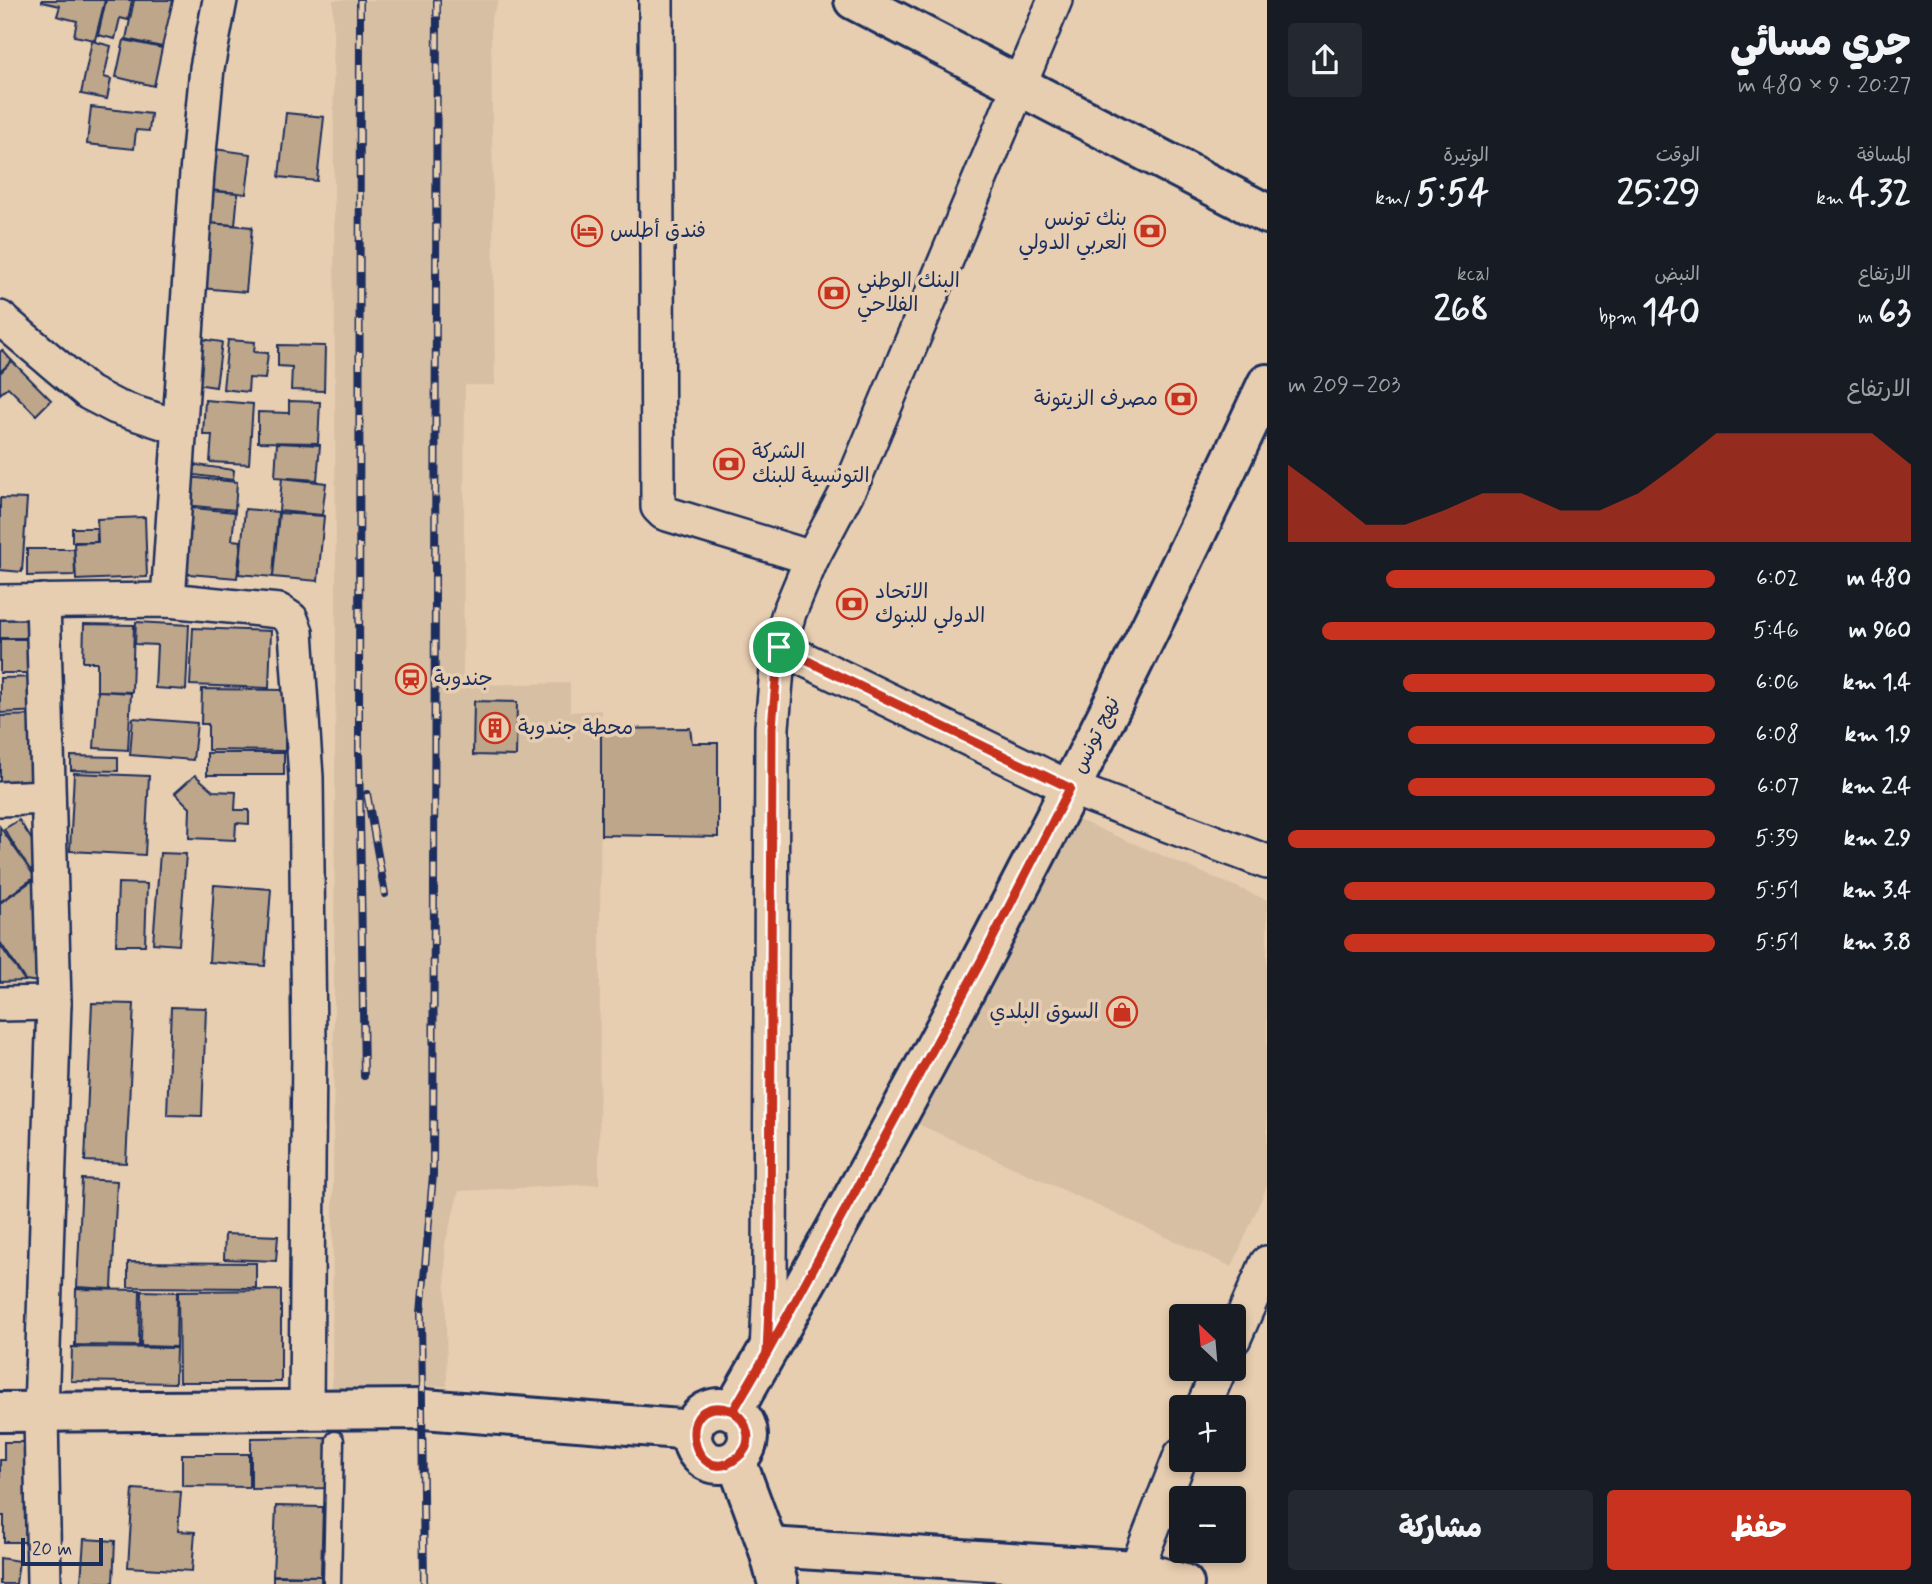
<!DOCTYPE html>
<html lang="ar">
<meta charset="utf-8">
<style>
:root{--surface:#171b24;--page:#242831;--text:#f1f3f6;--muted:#9ea1a6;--accent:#c8321e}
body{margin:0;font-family:Mynerve,"Playpen Sans Arabic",sans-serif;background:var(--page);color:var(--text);direction:rtl;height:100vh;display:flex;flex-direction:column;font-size:26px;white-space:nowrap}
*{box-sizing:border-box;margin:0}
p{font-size:23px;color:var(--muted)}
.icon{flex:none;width:38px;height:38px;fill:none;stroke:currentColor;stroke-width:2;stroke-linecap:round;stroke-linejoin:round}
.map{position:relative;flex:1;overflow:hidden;direction:ltr}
.side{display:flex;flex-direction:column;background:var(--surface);width:665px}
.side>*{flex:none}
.needle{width:46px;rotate:334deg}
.controls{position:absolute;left:1169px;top:1304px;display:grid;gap:14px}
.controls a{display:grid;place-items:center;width:77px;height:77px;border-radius:7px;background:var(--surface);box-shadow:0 4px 10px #0003;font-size:35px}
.scale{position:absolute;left:21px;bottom:18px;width:82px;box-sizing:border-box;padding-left:7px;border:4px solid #1b2f5e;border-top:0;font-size:19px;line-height:24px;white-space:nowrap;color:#1b2f5e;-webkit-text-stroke:5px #e8ceb0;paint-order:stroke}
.pin{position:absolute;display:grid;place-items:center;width:60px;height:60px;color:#fff;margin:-30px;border:4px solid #fff;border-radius:50%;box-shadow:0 2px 7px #0007}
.round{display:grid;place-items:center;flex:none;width:74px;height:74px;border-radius:7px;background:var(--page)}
.headline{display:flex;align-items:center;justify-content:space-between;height:119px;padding:0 21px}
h1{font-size:38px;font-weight:800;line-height:52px}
.stats{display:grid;grid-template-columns:repeat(3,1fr);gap:10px;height:119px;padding:7px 21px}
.stats div{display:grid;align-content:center}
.stats b{font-size:35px;font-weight:800}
.stats small{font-size:19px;font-weight:400}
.stats p{font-size:19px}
.chart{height:196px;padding:14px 21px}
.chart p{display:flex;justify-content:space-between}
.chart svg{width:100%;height:126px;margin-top:7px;fill:var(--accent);opacity:.7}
.primary-button{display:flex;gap:14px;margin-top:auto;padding:14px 21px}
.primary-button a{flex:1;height:80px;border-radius:7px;background:var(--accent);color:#fff;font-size:28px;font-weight:800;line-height:80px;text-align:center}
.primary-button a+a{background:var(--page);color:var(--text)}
ul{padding:0 21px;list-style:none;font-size:23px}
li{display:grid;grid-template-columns:112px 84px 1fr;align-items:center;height:52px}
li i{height:18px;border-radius:9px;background:var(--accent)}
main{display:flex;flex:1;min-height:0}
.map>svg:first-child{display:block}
.built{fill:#d7bfa4}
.building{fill:#bea68a;stroke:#1b2f5e;stroke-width:2}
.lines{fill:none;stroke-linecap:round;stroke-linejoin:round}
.lane-casing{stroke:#1b2f5e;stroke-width:21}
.street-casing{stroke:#1b2f5e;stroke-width:38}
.secondary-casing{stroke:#1b2f5e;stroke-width:44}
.lane{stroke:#e8ceb0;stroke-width:16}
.street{stroke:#e8ceb0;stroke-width:33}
.secondary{stroke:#e8ceb0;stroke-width:38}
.rail-casing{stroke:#1b2f5e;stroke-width:8}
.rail{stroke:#e8ceb0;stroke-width:5;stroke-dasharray:16;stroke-linecap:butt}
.route-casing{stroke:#fff;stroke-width:14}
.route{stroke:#c8321e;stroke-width:9}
.labels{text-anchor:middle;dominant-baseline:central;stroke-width:7;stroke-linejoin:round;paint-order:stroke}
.poi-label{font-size:21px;fill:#1b2f5e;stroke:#e8ceb0;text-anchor:start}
.street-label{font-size:21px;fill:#1b2f5e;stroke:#e8ceb0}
</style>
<main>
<section class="side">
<div class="headline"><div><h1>جري مسائي</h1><p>20:27 · 9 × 480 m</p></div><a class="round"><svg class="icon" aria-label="share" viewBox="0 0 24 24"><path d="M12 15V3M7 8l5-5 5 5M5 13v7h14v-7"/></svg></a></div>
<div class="stats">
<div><p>المسافة</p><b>4.32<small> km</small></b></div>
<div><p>الوقت</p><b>25:29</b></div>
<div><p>الوتيرة</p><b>5:54<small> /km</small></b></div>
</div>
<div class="stats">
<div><p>الارتفاع</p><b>63<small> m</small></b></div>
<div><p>النبض</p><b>140<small> bpm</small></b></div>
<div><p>kcal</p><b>268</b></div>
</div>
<div class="chart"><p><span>الارتفاع</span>203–209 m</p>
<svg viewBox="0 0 160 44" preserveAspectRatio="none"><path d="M0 44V17L10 27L20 38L30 38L40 33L50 27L60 27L70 33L80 33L90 27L100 17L110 6L120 6L130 6L140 6L150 6L160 17V44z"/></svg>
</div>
<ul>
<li><b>480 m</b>6:02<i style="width:77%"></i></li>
<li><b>960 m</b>5:46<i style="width:92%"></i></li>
<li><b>1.4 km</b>6:06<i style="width:73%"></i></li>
<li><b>1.9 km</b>6:08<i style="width:72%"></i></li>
<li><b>2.4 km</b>6:07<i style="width:72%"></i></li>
<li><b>2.9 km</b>5:39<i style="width:100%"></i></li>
<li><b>3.4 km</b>5:51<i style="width:87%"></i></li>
<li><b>3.8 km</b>5:51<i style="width:87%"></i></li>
</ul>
<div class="primary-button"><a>حفظ</a><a>مشاركة</a></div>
</section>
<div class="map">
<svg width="1267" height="1584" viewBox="0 0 1267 1584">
<rect width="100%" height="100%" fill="#e8ceb0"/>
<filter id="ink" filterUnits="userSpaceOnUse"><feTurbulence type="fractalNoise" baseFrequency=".0143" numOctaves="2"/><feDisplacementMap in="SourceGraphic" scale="14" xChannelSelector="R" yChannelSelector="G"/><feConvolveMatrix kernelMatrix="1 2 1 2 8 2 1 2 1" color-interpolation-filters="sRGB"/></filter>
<g filter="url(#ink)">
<g class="built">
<path d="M333,0H499L491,18L495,385H465L463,685L570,683V712L601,710L599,1184L459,1191L445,1244L447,1386L332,1388L336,580Z"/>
<path d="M1076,819L1267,900V1186L1232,1267L918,1124Z"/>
</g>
<g class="building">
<path d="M42,0H105L95,40L74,36L77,21L57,16L60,6L42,2Z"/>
<path d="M106,0H132L128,20L120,18L115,39L98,35Z"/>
<path d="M134,0H173L162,47L126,39Z"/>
<path d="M124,40L162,48L154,86L116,77Z"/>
<path d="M92,41L111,46L104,77L111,79L107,99L81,94Z"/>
<path d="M91,107L151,114L149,131L136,130L134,149L87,144Z"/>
<path d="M286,113L324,117L317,181L279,177Z"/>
<path d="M214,149L251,154L246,194L210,190Z"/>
<path d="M210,191L238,193L235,225L207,223Z"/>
<path d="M207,223L252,227L246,292L201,288Z"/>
<path d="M201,339L222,342L216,387L195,384Z"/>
<path d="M228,340L255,342L254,352L268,353L265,379L249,378L248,392L223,389Z"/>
<path d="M278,345L325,346L324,391L291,390L292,367L278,366Z"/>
<path d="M2,350L12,361L0,372V352Z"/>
<path d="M12,361L51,400L36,415L8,387L0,394V373Z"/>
<path d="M205,400L253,404L249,464L210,462L212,435H203Z"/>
<path d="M289,401L320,402L318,443L258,442V412L289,413Z"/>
<path d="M277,443L320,445L317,480L275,477Z"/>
<path d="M189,464L234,470L233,480L187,474Z"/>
<path d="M187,477L237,482L235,510L184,505Z"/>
<path d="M282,478L326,483L322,515L279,511Z"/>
<path d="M0,498L27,499L22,572L0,570Z"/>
<path d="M183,507L235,512L232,540L241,541L237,578L177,573Z"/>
<path d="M245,509L278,512L273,577L239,574Z"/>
<path d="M279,513L324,516L318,581L273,577Z"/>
<path d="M145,517L147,577L76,580L74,543L98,542L97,519Z"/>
<rect x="72" y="528" width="25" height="14"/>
<path d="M27,549H74L75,575L27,576Z"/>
<rect x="0" y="614" width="37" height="24"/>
<path d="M136,622L189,625L186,690L155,688L157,645L135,644Z"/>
<path d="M84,624L134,625L132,692L97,691V662H83Z"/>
<path d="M193,628L271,631L269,688L190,685Z"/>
<rect x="0" y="639" width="42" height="34"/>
<path d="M40,677V711L0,713V678Z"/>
<path d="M202,689L285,690V751L208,750V724H201Z"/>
<path d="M98,691L131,693L128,750L94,748Z"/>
<path d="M474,701L517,702L516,756L473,755Z"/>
<path d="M43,715L44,780L0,781V716Z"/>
<path d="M133,718L197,723L193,760L130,755Z"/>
<path d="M690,728L692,743H718V837L601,835V729Z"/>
<rect x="207" y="753" width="77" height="22"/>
<path d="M71,756L118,757V771L71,770Z"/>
<path d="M74,773L149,776L145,855L70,851Z"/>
<path d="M195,775L213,791L236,792L235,810H249V824L236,823L235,840L189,838L190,808L175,793Z"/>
<path d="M19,820L45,860L30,870L4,829Z"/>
<path d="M0,827L35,877L0,902Z"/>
<path d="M160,853L186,854L179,945L153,943Z"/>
<path d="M39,876L46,983L25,980L0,942V903Z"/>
<path d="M118,883L147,884L145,945H116Z"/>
<path d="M214,885L271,889L265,966L209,962Z"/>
<path d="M0,945L25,981L0,982Z"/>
<path d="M92,1003L134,1004L126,1163L85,1161Z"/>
<path d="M171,1007L206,1008L202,1116L167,1115Z"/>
<path d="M82,1179L117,1181L112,1289L77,1287Z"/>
<path d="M225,1234L278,1236L276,1261L224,1259Z"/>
<path d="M128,1262L256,1263V1288L128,1287Z"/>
<path d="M76,1289L140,1290L139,1346L75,1345Z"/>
<path d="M281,1290V1382H179L178,1291Z"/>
<path d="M142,1291L177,1292L176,1347L141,1346Z"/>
<path d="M72,1347L176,1348L175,1383L71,1381Z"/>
<path d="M333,1437L334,1488L251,1489V1438Z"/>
<path d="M4,1442H33L34,1542H4V1516H0V1460H4Z"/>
<path d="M182,1454H249V1487L182,1486Z"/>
<path d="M133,1489L181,1492L178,1531L195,1532L192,1571L128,1567Z"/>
<path d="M276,1506L323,1507L321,1576L273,1575Z"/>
<path d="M84,1539L115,1541L113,1583L81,1582Z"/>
<path d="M0,1558L19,1561L16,1584H0Z"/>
<rect x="273" y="1576" width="48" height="8"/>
</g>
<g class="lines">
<g class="lane-casing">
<path id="lane" d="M332,1584L335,1440"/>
</g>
<g class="street-casing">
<g id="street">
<path d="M656,0L658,507L664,513L812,558"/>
<path d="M0,318L89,393L116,407L178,427"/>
<path d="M168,600L197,173L207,68L220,0"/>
<path d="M43,601L54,1003L41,1412L44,1584"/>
<path d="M0,602L168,600L279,611L291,619L296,632L306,777L309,1045L306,1409"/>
<path d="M779,647L1070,788L1267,862"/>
<path d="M0,799L48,797"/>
<path d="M0,1004L54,1003"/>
<path d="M1234,1338L1267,1263"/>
<path d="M767,1353L770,1282L772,727L779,647L789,613L812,558L856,475L1055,0"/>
<path d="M1203,1407L1220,1368"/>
<path d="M1136,1584V1570L1181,1455"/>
</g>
</g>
<g class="secondary-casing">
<g id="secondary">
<path d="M854,0L1267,214"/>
<circle cx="720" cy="1436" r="28"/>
<path d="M733,1411C925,1077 1104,734 1267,384"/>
<path d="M0,1412L424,1409L693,1430"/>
<path d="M736,1460L768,1547L778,1584"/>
<path d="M768,1547L1136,1570L1184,1584"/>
</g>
</g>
<use href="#lane" class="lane"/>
<use href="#street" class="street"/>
<use href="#secondary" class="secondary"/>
<g class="rail-casing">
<g id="rail">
<path d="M360,0L359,749L364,1076"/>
<path d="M367,794L385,894"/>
<path d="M424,1584L421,1313L433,1175L437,0"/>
</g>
</g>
<use href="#rail" class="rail"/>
</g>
</g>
<g class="lines" filter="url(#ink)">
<g class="route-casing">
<path id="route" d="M779,647L772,727L770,1282L767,1353L733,1411C670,1389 692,1495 738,1457C755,1444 748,1422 733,1411L767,1353L980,963L1070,788L779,647"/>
</g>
<use href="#route" class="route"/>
</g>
<defs>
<g id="hotel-ring" transform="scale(1.575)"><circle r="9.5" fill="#e8ceb0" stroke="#c8321e" stroke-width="1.5"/><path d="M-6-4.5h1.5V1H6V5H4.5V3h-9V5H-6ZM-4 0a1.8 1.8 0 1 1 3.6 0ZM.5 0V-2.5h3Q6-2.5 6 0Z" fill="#c8321e"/></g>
<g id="bank-ring" transform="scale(1.575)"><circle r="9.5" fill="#e8ceb0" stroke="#c8321e" stroke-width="1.5"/><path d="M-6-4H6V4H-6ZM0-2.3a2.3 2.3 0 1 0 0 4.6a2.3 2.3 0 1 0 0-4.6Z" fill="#c8321e"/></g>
<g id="station-ring" transform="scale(1.575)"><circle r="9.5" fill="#e8ceb0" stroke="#c8321e" stroke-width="1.5"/><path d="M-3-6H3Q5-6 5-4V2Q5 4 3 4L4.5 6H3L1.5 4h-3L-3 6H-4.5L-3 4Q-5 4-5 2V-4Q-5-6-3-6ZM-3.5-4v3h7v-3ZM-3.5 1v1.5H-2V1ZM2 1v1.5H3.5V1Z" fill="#c8321e"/></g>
<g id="building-ring" transform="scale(1.575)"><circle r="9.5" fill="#e8ceb0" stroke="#c8321e" stroke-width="1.5"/><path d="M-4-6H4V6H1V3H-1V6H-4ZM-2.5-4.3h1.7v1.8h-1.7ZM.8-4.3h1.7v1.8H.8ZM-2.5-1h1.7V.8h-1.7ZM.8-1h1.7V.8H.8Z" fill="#c8321e"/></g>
<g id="shop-ring" transform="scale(1.575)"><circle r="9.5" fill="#e8ceb0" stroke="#c8321e" stroke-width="1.5"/><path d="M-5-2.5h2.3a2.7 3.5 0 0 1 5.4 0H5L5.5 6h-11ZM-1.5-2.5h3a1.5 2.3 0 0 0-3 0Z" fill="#c8321e"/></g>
</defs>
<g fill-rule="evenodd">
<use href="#hotel-ring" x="587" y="231"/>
<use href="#bank-ring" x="1150" y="231"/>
<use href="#bank-ring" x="834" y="293"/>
<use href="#bank-ring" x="1181" y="399"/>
<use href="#bank-ring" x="729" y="464"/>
<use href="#bank-ring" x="852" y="604"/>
<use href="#station-ring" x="411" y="679"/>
<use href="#building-ring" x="495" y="728"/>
<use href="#shop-ring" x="1122" y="1012"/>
</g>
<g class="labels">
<g class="poi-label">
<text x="1127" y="219" text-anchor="end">بنك تونس<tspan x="1127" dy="24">العربي الدولي</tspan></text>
<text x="610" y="231">فندق أطلس</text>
<text x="857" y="281">البنك الوطني<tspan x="857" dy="24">الفلاحي</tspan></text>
<text x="1158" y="399" text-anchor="end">مصرف الزيتونة</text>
<text x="752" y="452">الشركة<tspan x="752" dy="24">التونسية للبنك</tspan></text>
<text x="875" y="592">الاتحاد<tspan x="875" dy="24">الدولي للبنوك</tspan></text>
<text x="434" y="679">جندوبة</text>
<text x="518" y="728">محطة جندوبة</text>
<text x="1099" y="1012" text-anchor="end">السوق البلدي</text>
</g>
<g class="street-label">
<text transform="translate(1096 735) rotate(-64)">نهج تونس</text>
</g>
</g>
</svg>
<div class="controls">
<a><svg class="needle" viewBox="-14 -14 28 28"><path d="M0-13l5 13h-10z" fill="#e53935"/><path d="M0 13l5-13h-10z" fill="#9ea1a6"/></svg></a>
<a>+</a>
<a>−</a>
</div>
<div class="scale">20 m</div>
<div class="pin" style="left:779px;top:647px;background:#1e9e55"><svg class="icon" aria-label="arrive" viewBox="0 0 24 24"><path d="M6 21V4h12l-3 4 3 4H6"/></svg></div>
</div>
</main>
